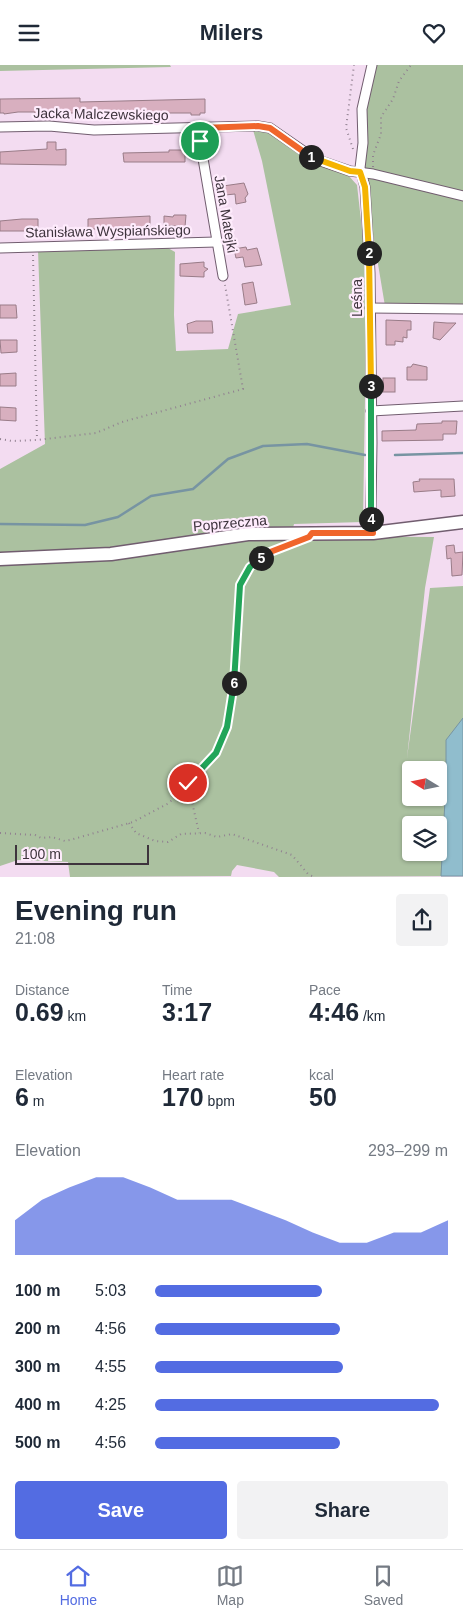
<!DOCTYPE html>
<meta charset="utf-8">
<style>
:root{--surface:#fff;--page:#f2f2f3;--text:#1f2937;--muted:#747a83;--line:#e0e1e3;--accent:#536ce2}
body{margin:0;font-family:Arial,sans-serif;background:var(--page);color:var(--text);height:100vh;display:flex;flex-direction:column;font-size:19px;white-space:nowrap}
*{box-sizing:border-box;margin:0}
p{font-size:16px;color:var(--muted)}
.icon{flex:none;width:28px;height:28px;fill:none;stroke:currentColor;stroke-width:2;stroke-linecap:round;stroke-linejoin:round}
.map{position:relative;height:812px;overflow:hidden}
.drawer{display:flex;flex-direction:column;background:var(--surface);flex:1}
.drawer>*{flex:none}
.needle{width:32px;rotate:280deg}
.tools{position:absolute;left:402px;top:696px;display:grid;gap:10px}
.tools a{display:grid;place-items:center;width:45px;height:45px;border-radius:5px;background:var(--surface);box-shadow:0 1px 4px #0004;font-size:25px}
.scale{position:absolute;left:15px;bottom:12px;width:134px;box-sizing:border-box;padding-left:5px;border:2px solid #3e343d;border-top:0;font-size:14px;line-height:18px;white-space:nowrap;color:#3e343d;-webkit-text-stroke:4px #feebfc;paint-order:stroke}
.pin{position:absolute;display:grid;place-items:center;width:42px;height:42px;color:#fff;margin:-21px;border:2px solid #fff;border-radius:50%;box-shadow:0 1px 5px #0007}
.km{position:absolute;width:25px;height:25px;margin:-12px;border-radius:50%;background:#222;color:#fff;font-size:14px;line-height:25px;text-align:center}
.round{display:grid;place-items:center;flex:none;width:52px;height:52px;border-radius:5px;background:var(--page)}
.overview{display:flex;align-items:center;justify-content:space-between;height:85px;padding:0 15px}
h1{font-size:28px;font-weight:800;line-height:38px}
.metrics{display:grid;grid-template-columns:repeat(3,1fr);gap:8px;height:85px;padding:5px 15px}
.metrics div{display:grid;align-content:center}
.metrics b{font-size:25px;font-weight:800}
.metrics small{font-size:14px;font-weight:400}
.metrics p{font-size:14px}
.chart{height:140px;padding:10px 15px}
.chart p{display:flex;justify-content:space-between}
.chart svg{width:100%;height:90px;margin-top:5px;fill:var(--accent);opacity:.7}
.primary-button{display:flex;gap:10px;margin-top:auto;padding:10px 15px}
.primary-button a{flex:1;height:58px;border-radius:5px;background:var(--accent);color:#fff;font-size:20px;font-weight:800;line-height:58px;text-align:center}
.primary-button a+a{background:var(--page);color:var(--text)}
ul{padding:0 15px;list-style:none;font-size:16px}
li{display:grid;grid-template-columns:80px 60px 1fr;align-items:center;height:38px}
li i{height:12px;border-radius:6px;background:var(--accent)}
header{display:flex;justify-content:space-between;align-items:center;height:65px;padding:0 15px;background:var(--surface);font-size:22px;font-weight:800}
.menu{display:flex;justify-content:space-around;align-items:center;height:70px;border-top:1px solid var(--line);background:var(--surface);font-size:14px;color:var(--muted)}
.menu a{display:grid;justify-items:center;gap:2px}
.menu .on{color:var(--accent)}
.map>svg:first-child{display:block}
.green{fill:#abc1a0;fill-rule:evenodd}
.water{fill:#90bdcd;stroke:#7794a2}
.lines{fill:none;stroke-linecap:round;stroke-linejoin:round}
.stream{stroke:#7794a2;stroke-width:2.5}
.building{fill:#d8afbf;stroke:#997c88}
.street-casing{stroke:#715d6f;stroke-width:11}
.secondary-casing{stroke:#715d6f;stroke-width:15}
.path{stroke:#918190;stroke-width:2;stroke-dasharray:1 4;stroke-linecap:butt}
.street{stroke:#fff;stroke-width:9}
.secondary{stroke:#fff;stroke-width:12}
.split-1-casing{stroke:#fff;stroke-width:10}
.split-2-casing{stroke:#fff;stroke-width:10}
.split-3-casing{stroke:#fff;stroke-width:10}
.split-4-casing{stroke:#fff;stroke-width:10}
.split-5-casing{stroke:#fff;stroke-width:10}
.split-6-casing{stroke:#fff;stroke-width:10}
.split-7-casing{stroke:#fff;stroke-width:10}
.split-1{stroke:#f0652b;stroke-width:6}
.split-2{stroke:#f5b400;stroke-width:6}
.split-3{stroke:#f5b400;stroke-width:6}
.split-4{stroke:#22a559;stroke-width:6}
.split-5{stroke:#f0652b;stroke-width:6}
.split-6{stroke:#22a559;stroke-width:6}
.split-7{stroke:#22a559;stroke-width:6}
.labels{text-anchor:middle;dominant-baseline:central;stroke-width:4.5;stroke-linejoin:round;paint-order:stroke}
.street-label{font-size:14px;fill:#3e343d;stroke:#feebfc}
</style>
<header><svg class="icon" aria-label="menu" viewBox="0 0 24 24"><path d="M4 6h16M4 12h16M4 18h16"/></svg>Milers<svg class="icon" aria-label="heart" viewBox="0 0 24 24"><path d="M12 20l-8-8c-3-5 5-10 8-4 3-6 11-1 8 4z"/></svg></header>
<div class="map">
<svg width="463" height="812" viewBox="0 0 463 812">
<rect width="100%" height="100%" fill="#f3dcf1"/>
<g class="green">
<path d="M0,0H170L171,2L0,6Z"/>
<path d="M374,0H463V241H385L367,133L368,105L359,104C355,70 365,33 374,0Z"/>
<path d="M253,65L264,66L271,69L303,91L348,110L357,120L367,209L363,457L294,459L291,471L434,472L425,523L407,693L430,523L463,521V811L279,812L274,807L237,800L232,806L231,811L70,812L68,797L18,795L0,801V404L45,379L38,185L168,183L175,187L174,250L176,286L228,284L238,249L291,240L262,96ZM411,705H439V732H411ZM411,760H439V788H411Z"/>
</g>
<path class="water" d="M463,653V811H441L446,716V675Z"/>
<g class="lines">
<g class="stream">
<path d="M395,390L463,388"/>
<path d="M0,459L85,460L118,452L151,431L193,424L228,394L263,381L307,379L365,390"/>
</g>
</g>
<g class="building">
<path d="M80,33V37L205,34V48H200V50H191V48H167V50L163,51H158V49H136V51L111,50L97,52V50H91V46H75V48H66V46L44,47V49H35V47H18L4,49V48H0V34Z"/>
<path d="M47,77H56V85L66,84V100L0,99V87L47,84Z"/>
<path d="M169,85H185V97H124L123,88L169,87Z"/>
<path d="M244,118L248,129L245,133L246,137L236,139L235,129L225,130L223,121Z"/>
<path d="M174,150H186L185,162L164,160V151L173,152Z"/>
<path d="M150,151V164H88V154Z"/>
<path d="M22,154H38V166H0V156Z"/>
<path d="M246,182L247,185L257,183L262,200L245,202L243,192L236,193L234,184Z"/>
<path d="M204,197V202L208,204L204,207V212L180,211V199Z"/>
<path d="M253,217L257,238L245,240L242,219Z"/>
<path d="M0,240H16L17,253H0Z"/>
<path d="M386,255L411,256V265H407V273L403,272V277L395,276V280H386Z"/>
<path d="M196,256H212L213,268H188L187,259Z"/>
<path d="M434,257L447,258H456L440,275L433,273Z"/>
<path d="M0,275H17V287L1,288Z"/>
<path d="M413,299L427,302V315H407V302H411Z"/>
<path d="M16,308V321H0V309Z"/>
<rect x="383" y="313" width="12" height="14"/>
<path d="M0,342L16,343V356L0,355Z"/>
<path d="M442,356H457L456,369H443V375L382,376V366L416,365L417,359L442,358Z"/>
<path d="M419,414H454L455,431L441,432V425L414,427L413,417L420,416Z"/>
<path d="M454,480L455,488L463,487L462,510L452,511L451,493L447,494L446,481Z"/>
</g>
<g class="lines">
<g class="street-casing">
<g id="street">
<path d="M372,0L362,44L363,78L360,103L365,122L370,208L372,378L371,444L373,468"/>
<path d="M0,62L49,61L94,65L258,61L270,63L315,94L350,106L373,109L463,131"/>
<path d="M201,63L200,76L223,211"/>
<path d="M0,183L216,177"/>
<path d="M370,243L463,244"/>
<path d="M371,346L463,341"/>
</g>
</g>
<g class="secondary-casing">
<path id="secondary" d="M0,494L111,489L248,469L373,468L463,457"/>
</g>
<g class="path">
<path d="M353,84L346,63L354,0"/>
<path d="M373,102V90L381,69V52L393,34L399,16L411,0"/>
<path d="M33,190L37,375"/>
<path d="M0,374L12,376L37,375L96,368L122,357L243,324L225,220"/>
<path d="M188,719L199,768"/>
<path d="M129,758L136,768L155,776L168,777L181,769L205,768L217,772L232,769L292,790L308,809L314,812"/>
<path d="M0,768L35,770L41,773L52,772L65,776L70,775L133,757L169,738L216,688L227,662L232,631L236,600V570L240,520L250,503L265,489L289,480"/>
</g>
<use href="#street" class="street"/>
<use href="#secondary" class="secondary"/>
</g>
<g class="lines">
<g class="split-1-casing">
<path id="split-1" d="M200,76L201,63L258,61L270,63L311,92"/>
</g>
<g class="split-2-casing">
<path id="split-2" d="M311,92L350,106L360,107L365,122L369,188"/>
</g>
<g class="split-3-casing">
<path id="split-3" d="M369,188L371,321"/>
</g>
<g class="split-4-casing">
<path id="split-4" d="M371,321V454"/>
</g>
<g class="split-5-casing">
<path id="split-5" d="M261,493L265,489L309,472L312,468H373L371,454"/>
</g>
<g class="split-6-casing">
<path id="split-6" d="M234,618L240,520L250,502L261,493"/>
</g>
<g class="split-7-casing">
<path id="split-7" d="M188,718L216,688L227,662L234,618"/>
</g>
<use href="#split-1" class="split-1"/>
<use href="#split-2" class="split-2"/>
<use href="#split-3" class="split-3"/>
<use href="#split-4" class="split-4"/>
<use href="#split-5" class="split-5"/>
<use href="#split-6" class="split-6"/>
<use href="#split-7" class="split-7"/>
</g>
<g class="labels">
<g class="street-label">
<text transform="translate(101 49) rotate(1)">Jacka Malczewskiego</text>
<text transform="translate(226 149) rotate(80)">Jana Matejki</text>
<text transform="translate(108 166) rotate(-1)">Stanisława Wyspiańskiego</text>
<text transform="translate(357 233) rotate(-90)">Leśna</text>
<text transform="translate(230 458) rotate(-5)">Poprzeczna</text>
</g>
</g>
</svg>
<div class="tools">
<a><svg class="needle" viewBox="-14 -14 28 28"><path d="M0-13l5 13h-10z" fill="#e53935"/><path d="M0 13l5-13h-10z" fill="#747a83"/></svg></a>
<a><svg class="icon" aria-label="layers" viewBox="0 0 24 24"><path d="M12 4l9 5-9 5-9-5zM3 14l9 5 9-5"/></svg></a>
</div>
<div class="scale">100 m</div>
<div class="pin" style="left:200px;top:76px;background:#1e9e55"><svg class="icon" aria-label="arrive" viewBox="0 0 24 24"><path d="M6 21V4h12l-3 4 3 4H6"/></svg></div>
<div class="pin" style="left:188px;top:718px;background:#d93025"><svg class="icon" aria-label="check" viewBox="0 0 24 24"><path d="M5 12l5 5 9-10"/></svg></div>
<b class="km" style="left:311px;top:92px">1</b>
<b class="km" style="left:369px;top:188px">2</b>
<b class="km" style="left:371px;top:321px">3</b>
<b class="km" style="left:371px;top:454px">4</b>
<b class="km" style="left:261px;top:493px">5</b>
<b class="km" style="left:234px;top:618px">6</b>
</div>
<section class="drawer">
<div class="overview"><div><h1>Evening run</h1><p>21:08</p></div><a class="round"><svg class="icon" aria-label="share" viewBox="0 0 24 24"><path d="M12 15V3M7 8l5-5 5 5M5 13v7h14v-7"/></svg></a></div>
<div class="metrics">
<div><p>Distance</p><b>0.69<small> km</small></b></div>
<div><p>Time</p><b>3:17</b></div>
<div><p>Pace</p><b>4:46<small> /km</small></b></div>
</div>
<div class="metrics">
<div><p>Elevation</p><b>6<small> m</small></b></div>
<div><p>Heart rate</p><b>170<small> bpm</small></b></div>
<div><p>kcal</p><b>50</b></div>
</div>
<div class="chart"><p><span>Elevation</span>293–299 m</p>
<svg viewBox="0 0 160 44" preserveAspectRatio="none"><path d="M0 44V27L10 17L20 11L30 6L40 6L50 11L60 17L70 17L80 17L90 22L100 27L110 33L120 38L130 38L140 33L150 33L160 27V44z"/></svg>
</div>
<ul>
<li><b>100 m</b>5:03<i style="width:57%"></i></li>
<li><b>200 m</b>4:56<i style="width:63%"></i></li>
<li><b>300 m</b>4:55<i style="width:64%"></i></li>
<li><b>400 m</b>4:25<i style="width:97%"></i></li>
<li><b>500 m</b>4:56<i style="width:63%"></i></li>
</ul>
<div class="primary-button"><a>Save</a><a>Share</a></div>
</section>
<nav class="menu">
<a class="on"><svg class="icon" aria-label="home" viewBox="0 0 24 24"><path d="M3 11l9-7 9 7M6 9v11h12V9"/></svg>Home</a>
<a><svg class="icon" aria-label="map" viewBox="0 0 24 24"><path d="M3 6l6-2 6 2 6-2v14l-6 2-6-2-6 2zM9 4v14M15 6v14"/></svg>Map</a>
<a><svg class="icon" aria-label="saved" viewBox="0 0 24 24"><path d="M7 4h10v16l-5-4-5 4z"/></svg>Saved</a>
</nav>
